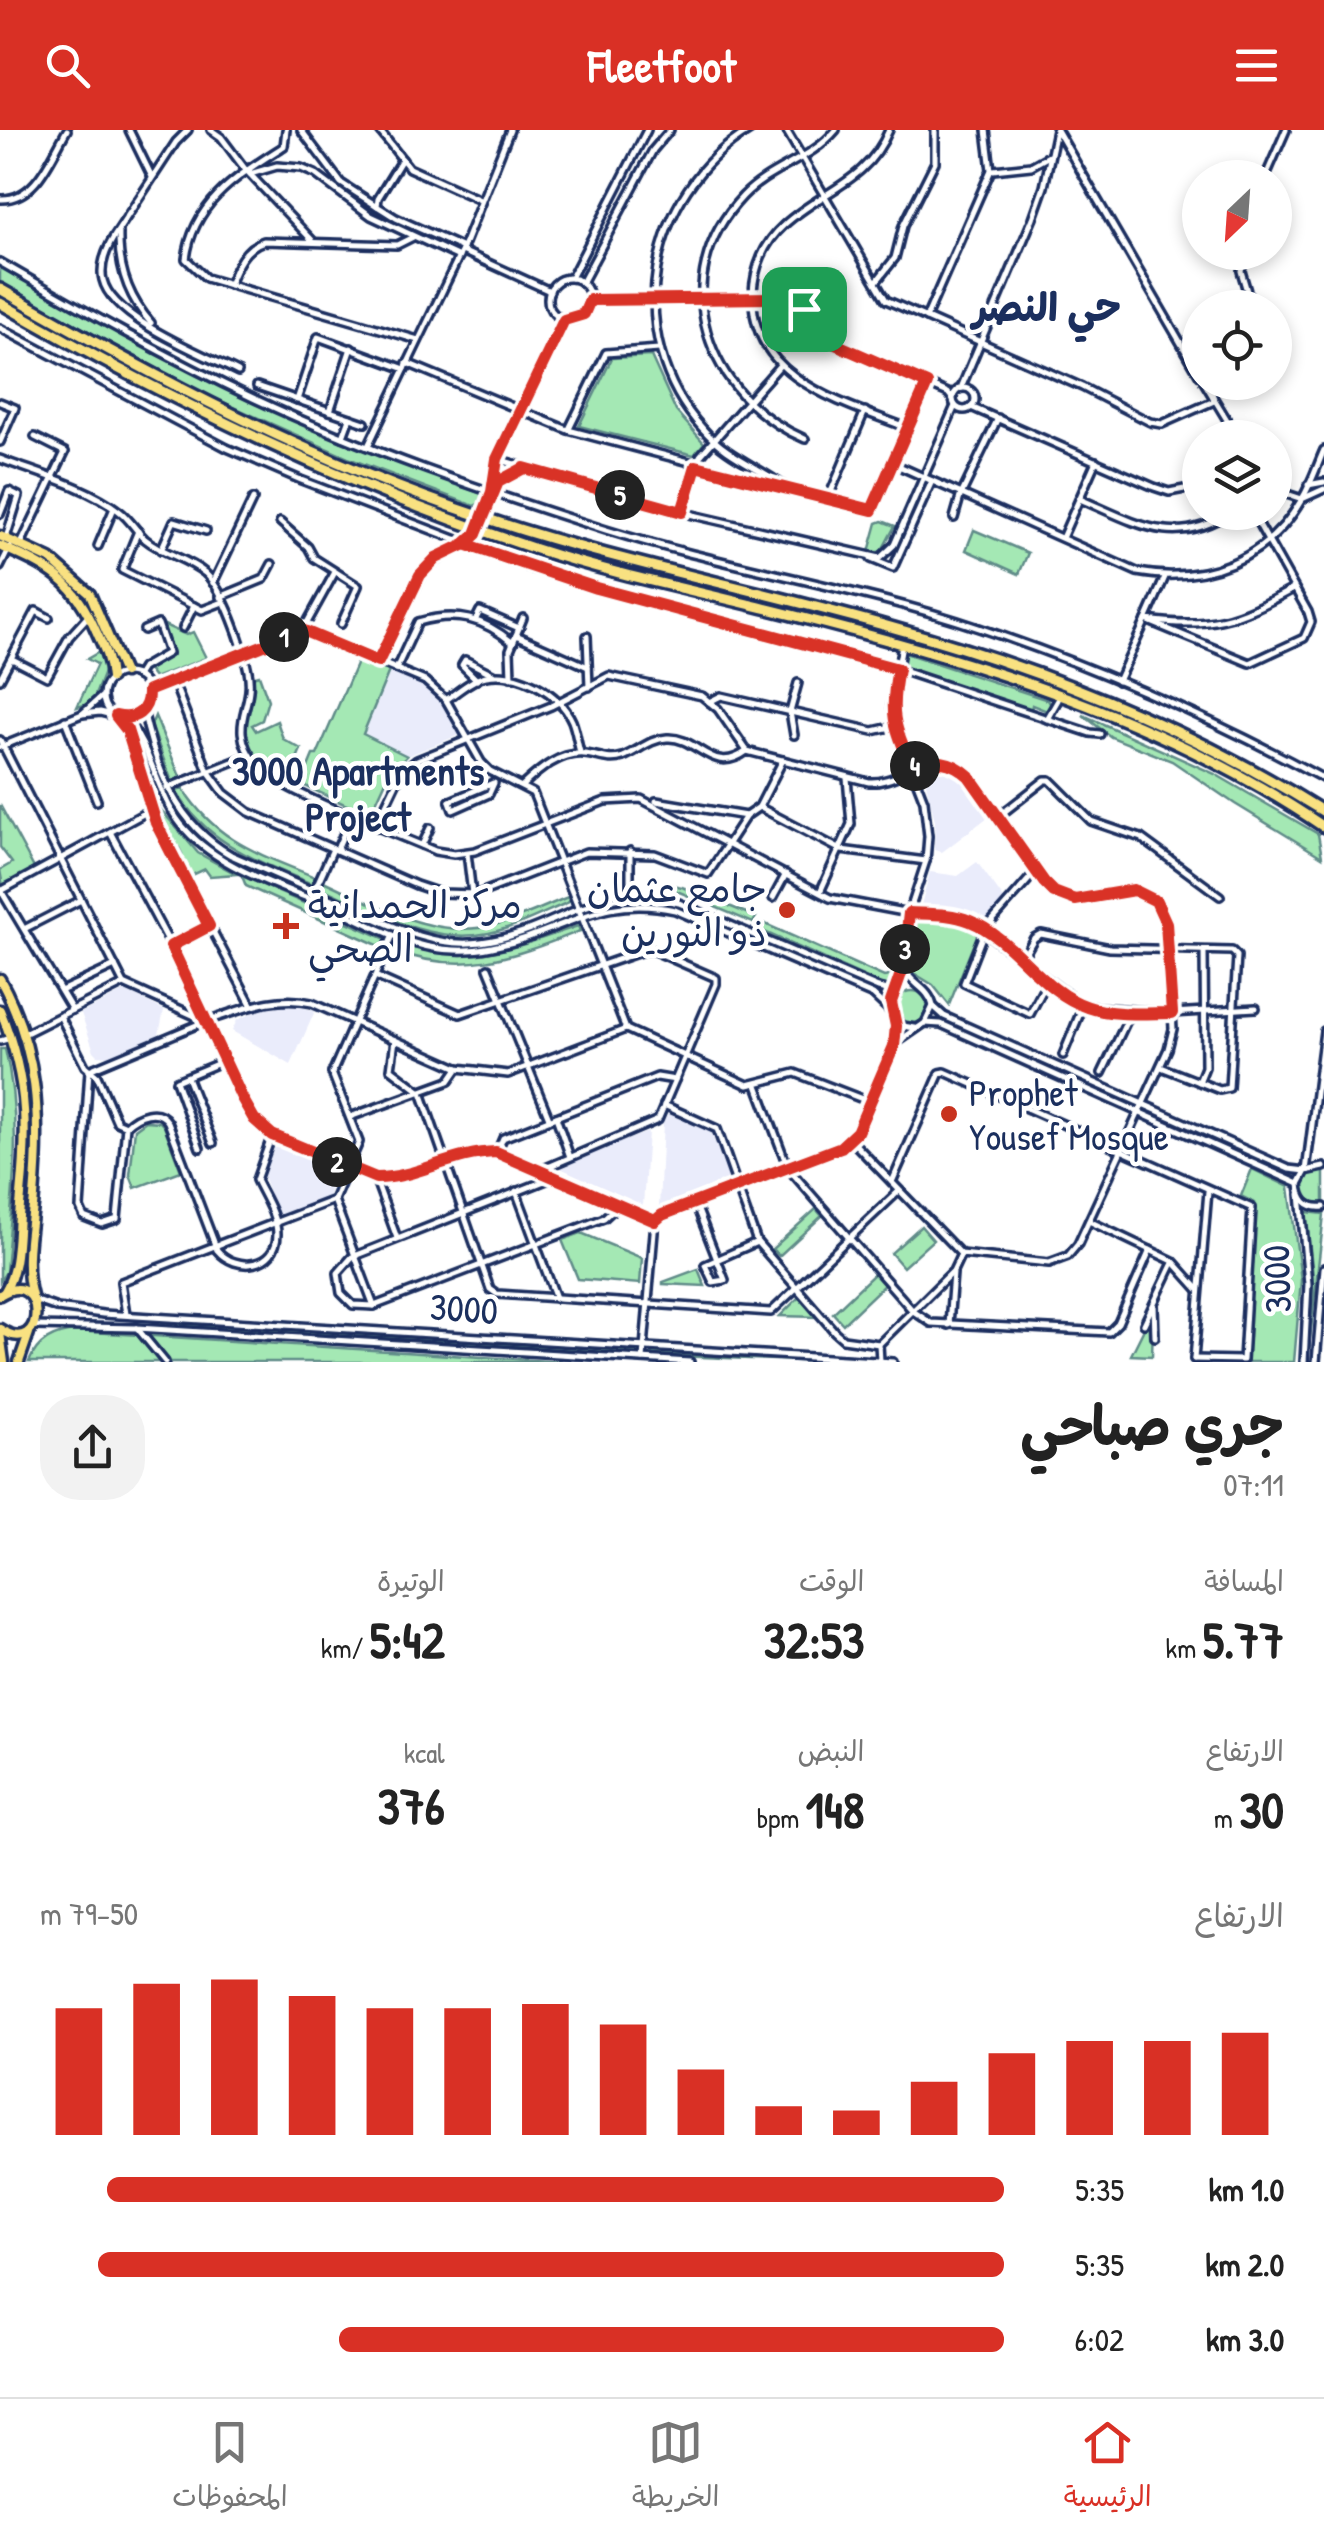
<!DOCTYPE html>
<html lang="ar">
<meta charset="utf-8">
<style>
:root{--surface:#fff;--page:#f2f2f2;--text:#222;--muted:#767676;--line:#e0e0e0;--accent:#d93025}
body{margin:0;font-family:"Patrick Hand","Playpen Sans Arabic",sans-serif;background:var(--page);color:var(--text);direction:rtl;height:100vh;display:flex;flex-direction:column;font-size:38px;white-space:nowrap}
*{box-sizing:border-box;margin:0}
p{font-size:32px;color:var(--muted)}
.icon{flex:none;width:55px;height:55px;fill:none;stroke:currentColor;stroke-width:2;stroke-linecap:round;stroke-linejoin:round}
.map{position:relative;height:1232px;overflow:hidden;direction:ltr}
.details{display:flex;flex-direction:column;background:var(--surface);flex:1}
.details>*{flex:none}
.needle{width:65px;rotate:205deg}
.tools{position:absolute;left:1182px;top:30px;display:grid;gap:20px}
.tools a{display:grid;place-items:center;width:110px;height:110px;border-radius:50%;background:var(--surface);box-shadow:0 5px 15px #0003;font-size:50px}
.pin{position:absolute;display:grid;place-items:center;width:85px;height:85px;color:#fff;margin:-42px;border-radius:20px;box-shadow:0 5px 15px #0006}
.km{position:absolute;width:50px;height:50px;margin:-25px;border-radius:50%;background:#222;color:#fff;font-size:28px;line-height:50px;text-align:center}
.round{display:grid;place-items:center;flex:none;width:105px;height:105px;border-radius:40px;background:var(--page)}
.headline{display:flex;align-items:center;justify-content:space-between;height:170px;padding:0 40px}
h1{font-size:55px;font-weight:700;line-height:75px}
.figures{display:grid;grid-template-columns:repeat(3,1fr);gap:15px;height:170px;padding:10px 40px}
.figures div{display:grid;align-content:center}
.figures b{font-size:50px;font-weight:700}
.figures small{font-size:28px;font-weight:400}
.figures p{font-size:28px}
.chart{height:280px;padding:20px 40px}
.chart p{display:flex;justify-content:space-between}
.chart svg{width:100%;height:180px;margin-top:10px;stroke:var(--accent);stroke-width:6}
ul{padding:0 40px;list-style:none;font-size:32px}
li{display:grid;grid-template-columns:160px 120px 1fr;align-items:center;height:75px}
li i{height:25px;border-radius:12px;background:var(--accent)}
header{display:flex;justify-content:space-between;align-items:center;height:130px;padding:0 40px;background:var(--accent);color:#fff;font-size:45px;font-weight:700}
.tab-bar{display:flex;justify-content:space-around;align-items:center;height:140px;border-top:2px solid var(--line);background:var(--surface);font-size:28px;color:var(--muted)}
.tab-bar a{display:grid;justify-items:center;gap:5px}
.tab-bar .on{color:var(--accent)}
.map>svg:first-child{display:block}
.built{fill:#eaecfb}
.green{fill:#a4e8b4;stroke:#608c89;stroke-width:2.5}
.lines{fill:none;stroke-linecap:round;stroke-linejoin:round}
.minor-casing{stroke:#1b2f5e;stroke-width:12}
.major-casing{stroke:#1b2f5e;stroke-width:15}
.highway-casing{stroke:#1b2f5e;stroke-width:16}
.minor{stroke:#fff;stroke-width:5}
.major{stroke:#f9e181;stroke-width:8}
.highway{stroke:#f9e181;stroke-width:9}
.route-casing{stroke:#fff;stroke-width:20}
.route{stroke:#d93025;stroke-width:12}
.poi-dot{fill:#c8321e;stroke:#fff;stroke-width:4}
.labels{text-anchor:middle;dominant-baseline:central;stroke-width:9;stroke-linejoin:round;paint-order:stroke}
.poi-label{font-size:38px;fill:#1b2f5e;stroke:#fff;text-anchor:start}
.street-label{font-size:38px;fill:#1b2f5e;stroke:#fff}
.neighbourhood-label{font-size:40px;font-weight:bold;fill:#1b2f5e;stroke:#fff}
</style>
<header><svg class="icon" aria-label="menu" viewBox="0 0 24 24"><path d="M4 6h16M4 12h16M4 18h16"/></svg>Fleetfoot<svg class="icon" aria-label="search" viewBox="0 0 24 24"><circle cx="10" cy="10" r="6"/><path d="M15 15l6 6"/></svg></header>
<div class="map">
<svg width="1324" height="1232" viewBox="0 0 1324 1232">
<rect width="100%" height="100%" fill="#fff"/>
<filter id="ink" filterUnits="userSpaceOnUse"><feTurbulence type="fractalNoise" baseFrequency=".01" numOctaves="2"/><feDisplacementMap in="SourceGraphic" scale="20" xChannelSelector="R" yChannelSelector="G"/><feConvolveMatrix kernelMatrix="1 2 1 2 8 2 1 2 1" color-interpolation-filters="sRGB"/></filter>
<g filter="url(#ink)">
<g class="built">
<path d="M389,541L430,560L450,582L459,605L407,626L363,604Z"/>
<path d="M933,636L957,641L992,684L942,722L934,720L935,691L924,645Z"/>
<path d="M977,732L1006,772L988,793L967,783L921,775L930,742L958,746Z"/>
<path d="M125,861L164,880L159,904L108,926L98,925L94,921L81,883Z"/>
<path d="M294,875L315,881L291,935L232,901L237,890L261,879Z"/>
<path d="M669,983L711,1002L729,1048L659,1077L663,992Z"/>
<path d="M648,1002L643,1076L556,1036Z"/>
<path d="M278,1017L337,1040L328,1067L282,1085L277,1083L263,1046L274,1018Z"/>
</g>
<g class="green">
<path d="M0,136L164,228L262,276L341,311L485,365L483,372L474,376L348,328L205,264L0,153Z"/>
<path d="M651,226L676,281L704,313L694,325L579,296L612,228Z"/>
<path d="M882,391L895,396L881,422H869L877,393Z"/>
<path d="M974,400L1028,423L1019,444L966,420Z"/>
<path d="M162,494L186,505L193,502L206,528L154,548L148,540L172,525Z"/>
<path d="M99,522L106,537L92,573L77,577L97,534L87,529Z"/>
<path d="M905,523L1048,570L1053,578L1045,584V580L1032,575L1031,580L906,539L901,536Z"/>
<path d="M358,530L389,541L363,604L407,626L388,646L372,681L366,684L301,654L313,625H317Z"/>
<path d="M259,545L268,570L262,590L252,595L256,601L277,591L283,609L301,619L289,648C266,638 238,616 244,586C247,569 254,566 252,547Z"/>
<path d="M1083,585L1215,644L1318,704L1322,727L1235,674L1172,631L1111,607Z"/>
<path d="M155,586L181,649L172,652L151,595Z"/>
<path d="M183,659C217,712 260,724 315,747L312,754C258,731 207,714 176,661Z"/>
<path d="M0,675L35,740L3,757L0,740L12,733L0,717Z"/>
<path d="M162,681L198,723L236,744L210,746L205,739L190,746L180,726L182,724L179,718L176,719L161,690Z"/>
<path d="M242,746L386,809L382,817L246,756Z"/>
<path d="M321,750C375,774 433,811 494,795C519,789 543,777 568,767L569,772C543,783 517,797 489,803C429,816 372,780 319,757Z"/>
<path d="M652,751L682,757L756,787L753,793L677,761L651,757Z"/>
<path d="M917,788L958,793L978,803L949,875L933,855L912,842V812Z"/>
<path d="M763,793L884,847L895,845L891,854L885,856L760,800Z"/>
<path d="M578,796L580,801C513,827 464,847 392,820L396,812C468,839 509,819 578,796Z"/>
<circle cx="912" cy="877" r="16"/>
<path d="M0,919H5C23,995 12,1066 6,1142L0,1151Z"/>
<path d="M146,991L160,992L164,996L181,1041L135,1058L130,1045L135,999Z"/>
<path d="M1252,1039L1289,1057L1301,1150L1294,1232H1245L1255,1073L1241,1066Z"/>
<path d="M1312,1041H1324V1073L1313,1072L1304,1065V1049Z"/>
<path d="M816,1079L822,1086L779,1126L772,1119Z"/>
<path d="M1306,1082L1324,1084L1309,1217L1313,1146Z"/>
<path d="M921,1096L933,1110L903,1137L891,1123Z"/>
<path d="M581,1103L642,1128L640,1154L578,1149L562,1110Z"/>
<path d="M698,1139L705,1156L663,1154V1152Z"/>
<path d="M875,1143L885,1154L843,1194L833,1183Z"/>
<path d="M798,1168H802L818,1187L780,1186Z"/>
<path d="M154,1191L640,1221L639,1224L153,1194Z"/>
<path d="M1153,1194L1152,1226L1131,1225L1146,1195Z"/>
<path d="M76,1201L562,1232H29C38,1211 53,1203 76,1201Z"/>
<path d="M652,1221L824,1232L652,1225Z"/>
</g>
<g class="lines">
<g class="minor-casing">
<g id="minor">
<path d="M129,0L152,47"/>
<path d="M188,0L176,12L115,105C107,118 99,135 103,150C112,189 203,224 238,242"/>
<path d="M211,0L221,7L245,39L312,110"/>
<path d="M286,0L284,16C241,44 193,71 186,129L206,148L418,210"/>
<path d="M301,0L341,53L377,76"/>
<path d="M379,0L409,38L480,70"/>
<path d="M750,0C646,62 621,209 703,299C726,326 757,336 784,356"/>
<path d="M786,0L886,170L1082,257L1150,292L1162,294L1214,271L1210,252"/>
<path d="M889,0C867,53 822,60 784,95C764,113 754,138 753,163C749,249 844,273 908,298"/>
<path d="M1057,0L1200,246"/>
<path d="M402,29L378,68L377,76L396,88L463,118"/>
<path d="M993,40L1031,36L1049,26"/>
<path d="M250,44L277,36L301,38L315,44L371,86L459,127"/>
<path d="M1265,48L1286,0"/>
<path d="M0,69C36,71 51,27 67,0"/>
<path d="M119,103C118,137 128,167 151,193"/>
<path d="M462,121L550,161"/>
<path d="M1245,122L1241,141L1252,178"/>
<path d="M0,132C83,180 166,227 253,268C366,321 487,362 606,400C729,438 857,457 979,498C1098,538 1213,589 1324,649"/>
<circle cx="569" cy="169" r="21"/>
<path d="M571,148L647,0"/>
<path d="M876,152L895,128L903,96L935,32V0"/>
<path d="M582,153L653,20L670,0"/>
<path d="M229,155C236,137 244,117 264,111L397,115L413,107"/>
<path d="M590,170L793,169L799,172L816,201L826,209L948,263L952,268"/>
<path d="M926,188L991,40L986,0"/>
<path d="M0,198L227,318L301,350L533,439L897,539L1090,603L1100,604"/>
<path d="M407,233L568,300L872,380L927,254"/>
<path d="M1204,252L1238,308"/>
<path d="M257,256L365,293"/>
<circle cx="964" cy="269" r="11"/>
<path d="M961,258L1033,88L1044,57L1056,0"/>
<path d="M297,270L318,207L405,239"/>
<path d="M0,272L15,278L0,312"/>
<path d="M971,277L1154,357L1169,362L1200,356"/>
<path d="M330,281L351,218"/>
<path d="M569,299L606,223L659,219"/>
<path d="M343,307L350,288"/>
<path d="M805,309C706,267 664,149 743,66C770,38 811,30 836,0"/>
<path d="M368,316L463,118L510,0"/>
<path d="M0,329C39,344 86,356 119,381C130,389 136,401 145,409C163,424 187,428 205,443C224,460 243,515 248,541C256,579 225,592 256,635C272,658 402,706 435,721L454,724L475,721L605,671L641,669L830,768L909,783L957,787L972,792L1083,876L1172,883L1256,878"/>
<path d="M497,329L676,381L880,428L894,415L955,276"/>
<path d="M892,333L1137,442C1204,454 1267,431 1302,369C1311,354 1317,336 1324,320"/>
<path d="M1308,355L1324,352"/>
<path d="M1275,356L1281,362L1302,369L1324,359"/>
<path d="M494,359L498,352L524,338"/>
<path d="M828,369L865,281"/>
<path d="M1080,369C1136,393 1174,419 1231,382"/>
<path d="M683,382L700,326L780,235"/>
<path d="M0,384L9,361L19,366L6,408"/>
<path d="M954,388L960,367L998,288"/>
<path d="M280,392L308,417L314,428L358,456L341,494"/>
<path d="M138,401L122,440L202,480L223,472"/>
<path d="M1062,408L1096,331"/>
<path d="M21,414L65,322L35,307"/>
<path d="M98,416L114,378"/>
<path d="M161,420L174,391L206,401"/>
<path d="M871,429L893,438L932,351"/>
<path d="M0,437L10,417"/>
<path d="M1165,447L1146,490C1211,499 1236,490 1293,459"/>
<path d="M213,453L253,369"/>
<path d="M220,467L264,449L272,434"/>
<path d="M476,489L480,481L519,498"/>
<path d="M183,498L194,476"/>
<path d="M303,500L425,551L446,570L481,632L490,641L533,663L626,899L748,955L795,943L870,972"/>
<path d="M516,505L588,537"/>
<path d="M587,506L589,557"/>
<path d="M12,529L47,547L69,507L89,485"/>
<path d="M378,532L426,438L477,404L492,362L497,329L564,190"/>
<path d="M396,539L418,492C457,481 483,488 513,513"/>
<circle cx="126" cy="566" r="23"/>
<path d="M137,546L142,538L168,523L158,494L144,500"/>
<path d="M511,547L510,520L523,488"/>
<path d="M0,549L36,481L49,488"/>
<path d="M173,550L208,641L224,663L249,682L416,755L440,763L478,764L586,722L655,724L708,744L746,686L759,677L783,630"/>
<path d="M477,550L462,535L465,530L493,544"/>
<path d="M1118,551L1146,490L1250,533L1304,508L1311,492L1308,482L1252,382"/>
<path d="M148,561L303,500L335,442"/>
<path d="M446,570C457,562 472,549 486,546C518,540 559,562 572,591C576,601 577,612 580,622"/>
<path d="M709,572L721,566L873,601L895,596"/>
<path d="M143,580C156,639 176,694 231,725C268,741 306,758 343,774C387,793 431,819 481,812C560,802 587,751 679,773L878,858L896,862"/>
<path d="M82,584L100,582L116,586L127,599L156,693L252,876"/>
<path d="M124,588C154,619 156,668 186,700C221,740 291,760 340,781C365,792 390,806 417,814C440,821 468,822 492,817C562,804 597,763 675,780L873,865L891,882"/>
<path d="M1047,589L1058,570"/>
<path d="M65,590L97,671"/>
<path d="M794,605L790,582L798,553"/>
<path d="M0,610L124,854L206,891C242,880 275,864 312,873L458,938L508,944L626,899"/>
<path d="M0,617L82,584L101,567"/>
<path d="M523,655C539,640 560,622 584,624C598,625 609,632 623,627C638,621 650,609 667,608C698,606 712,647 747,621L869,652C892,654 918,632 947,631L969,645L1044,752L1065,768L1075,770L1123,760L1146,764L1163,781L1167,793L1173,899L1168,919L1078,1114L1068,1126L1049,1133L961,1124L851,1010"/>
<path d="M167,658L250,625"/>
<path d="M450,671L453,680L489,664L494,653"/>
<path d="M450,671L493,653"/>
<path d="M656,671L746,686"/>
<path d="M759,677L841,720L926,731"/>
<path d="M999,686L1045,650H1050L1091,691L1141,708L1220,766"/>
<path d="M376,695L401,643L417,630L551,576L609,546L702,566L718,579L747,621"/>
<path d="M110,702L171,816L242,968L254,989L272,1005L375,1048C417,1048 450,1023 497,1022L655,1091"/>
<path d="M422,715L430,698"/>
<path d="M337,719L352,685"/>
<path d="M630,721V765"/>
<path d="M467,723L472,764"/>
<path d="M1038,739L985,799L964,853L1030,884L1047,852"/>
<path d="M0,759L72,880"/>
<path d="M1,761L154,678"/>
<path d="M314,761L333,719"/>
<path d="M820,762L851,694L847,648"/>
<path d="M773,768L786,744"/>
<path d="M26,798L81,770"/>
<path d="M171,816L208,797"/>
<path d="M1022,829L1034,808L1041,804L1110,818L1232,821L1237,826L1229,958L1220,960L1161,937"/>
<path d="M488,838L549,988"/>
<path d="M375,846L460,884L643,821L652,820L716,848V854L658,990L541,1040"/>
<path d="M63,860L115,836"/>
<path d="M933,876L944,886L1289,1039L1306,1041L1324,901"/>
<path d="M891,881L903,837L909,783L926,731L928,706L924,671L895,596L891,576L902,515"/>
<path d="M60,886L85,936L97,946L117,992L126,996"/>
<path d="M896,890L903,896L915,898"/>
<path d="M206,891L89,940L80,1078L84,1087L102,1094L117,1089L126,996C137,985 158,976 168,992L217,1120C236,1143 277,1138 277,1104C277,1086 263,1065 256,1050L272,1005"/>
<path d="M925,893L941,894L1299,1054"/>
<path d="M24,904L124,854"/>
<path d="M395,910L391,939L421,962L490,1159L497,1164L771,1182L899,1061"/>
<path d="M0,911L11,908"/>
<path d="M896,913L925,893L933,876C929,858 912,855 904,839"/>
<path d="M1063,925L1083,876"/>
<path d="M1102,943L1131,882"/>
<path d="M187,947L213,1013"/>
<path d="M1199,952L1205,937L1204,821"/>
<path d="M757,955L788,1038L913,1181L931,1193L1109,1202L1118,1193L1150,1120"/>
<path d="M664,975L717,999L757,1112L835,1202L843,1209L879,1214"/>
<path d="M350,987L449,951L458,938"/>
<path d="M556,987L570,1027"/>
<path d="M200,1018L176,951L224,931"/>
<path d="M497,1022L503,1008L657,947L675,950"/>
<path d="M1324,1037L1306,1041L1299,1054C1300,1069 1307,1079 1324,1077"/>
<path d="M375,1048L397,1108"/>
<path d="M552,1048L352,1127L338,1143L341,1163L353,1175L374,1176L604,1088L618,1075"/>
<path d="M892,1052L940,943L945,942L1252,1078L1243,1230L1194,1229"/>
<path d="M516,1061L556,1168"/>
<path d="M1300,1064L1308,1154L1304,1232"/>
<path d="M695,1073L725,1150L713,1152L705,1135L757,1112"/>
<path d="M1089,1091L1173,1131L1199,1160"/>
<path d="M34,1170L57,1178L103,1184L893,1232"/>
<path d="M1154,1175L1155,1207"/>
<path d="M374,1176L334,1070L359,1012L332,943L393,805"/>
<path d="M126,1184L121,1152L334,1070"/>
<path d="M1144,1194L1173,1133"/>
<path d="M949,1195L953,1143"/>
<path d="M34,1196L137,1198L690,1232"/>
<path d="M137,1198L165,1232"/>
<path d="M643,1229L655,1091L662,1085L848,1013L859,998L894,915V888"/>
<path d="M1194,1229L1208,1061"/>
<path d="M880,1231L879,1214L953,1141L961,1124"/>
<path d="M1316,1232L1324,1138"/>
</g>
</g>
<g class="major-casing">
<g id="major">
<path d="M0,406L50,429L90,464L124,543"/>
<path d="M0,416C51,438 75,451 97,503C104,518 110,531 111,548"/>
<path d="M0,849C39,921 41,987 34,1067C31,1099 23,1134 32,1166"/>
<path d="M0,880C31,956 27,1006 19,1086C17,1111 18,1139 5,1161"/>
<path d="M0,1165C47,1135 48,1231 0,1199"/>
<path d="M0,1203L4,1232"/>
<path d="M19,1232L29,1203"/>
</g>
</g>
<g class="highway-casing">
<g id="highway">
<path d="M0,159C155,248 314,332 485,388C619,433 758,459 894,498C1046,540 1190,598 1324,682"/>
<path d="M0,173C172,272 347,357 536,419C619,446 707,463 792,485C976,531 1166,589 1324,697"/>
</g>
</g>
<use href="#minor" class="minor"/>
<use href="#major" class="major"/>
<use href="#highway" class="highway"/>
</g>
</g>
<g class="lines" filter="url(#ink)">
<g class="route-casing">
<path id="route" d="M804,179L800,172L786,168L590,170L584,184L564,190L497,329L492,362L476,404L465,414L436,428L420,445L378,532L302,500L148,561C149,581 135,591 116,586L127,600L156,693L209,796L171,816L242,968L254,989L272,1005L376,1048C418,1048 451,1023 496,1022L655,1091L662,1085L841,1017L857,1002L894,916L896,896L891,872L903,838L909,783C929,784 951,783 970,791C1015,809 1041,862 1088,877C1113,886 1146,883 1172,883L1166,793L1156,771L1134,760L1075,770L1054,762L1044,752L969,646C950,629 936,629 912,637C894,595 889,585 898,539L596,458L465,414L476,404L498,352L524,338L682,382L696,336L872,380L927,254L826,210L812,196L804,179"/>
</g>
<use href="#route" class="route"/>
</g>
<g class="poi-dot">
<circle cx="787" cy="780" r="10"/>
<path d="M281 781h10v10h10v10h-10v10h-10v-10h-10v-10h10z"/>
<circle cx="949" cy="984" r="10"/>
</g>
<g class="labels">
<g class="poi-label">
<text x="767" y="758" text-anchor="end">جامع عثمان<tspan x="767" dy="44">ذو النورين</tspan></text>
<text x="308" y="774">مركز الحمدانية<tspan x="308" dy="44">الصحي</tspan></text>
<text x="969" y="962">Prophet<tspan x="969" dy="44">Yousef Mosque</tspan></text>
</g>
<g class="street-label">
<text transform="translate(1276 1149) rotate(-92)">3000</text>
<text transform="translate(464 1178) rotate(4)">3000</text>
</g>
<g class="neighbourhood-label">
<text x="1047" y="176">حي النصر</text>
<text x="358" y="640">3000 Apartments<tspan x="358" dy="46">Project</tspan></text>
</g>
</g>
</svg>
<div class="tools">
<a><svg class="needle" viewBox="-14 -14 28 28"><path d="M0-13l5 13h-10z" fill="#e53935"/><path d="M0 13l5-13h-10z" fill="#767676"/></svg></a>
<a><svg class="icon" aria-label="locate" viewBox="0 0 24 24"><circle cx="12" cy="12" r="6"/><path d="M12 2v4M12 18v4M2 12h4M18 12h4"/></svg></a>
<a><svg class="icon" aria-label="layers" viewBox="0 0 24 24"><path d="M12 4l9 5-9 5-9-5zM3 14l9 5 9-5"/></svg></a>
</div>
<div class="pin" style="left:804px;top:179px;background:#1e9e55"><svg class="icon" aria-label="arrive" viewBox="0 0 24 24"><path d="M6 21V4h12l-3 4 3 4H6"/></svg></div>
<b class="km" style="left:284px;top:507px">1</b>
<b class="km" style="left:337px;top:1032px">2</b>
<b class="km" style="left:905px;top:819px">3</b>
<b class="km" style="left:915px;top:636px">4</b>
<b class="km" style="left:620px;top:365px">5</b>
</div>
<section class="details">
<div class="headline"><div><h1>جري صباحي</h1><p>07:11</p></div><a class="round"><svg class="icon" aria-label="share" viewBox="0 0 24 24"><path d="M12 15V3M7 8l5-5 5 5M5 13v7h14v-7"/></svg></a></div>
<div class="figures">
<div><p>المسافة</p><b>5.77<small> km</small></b></div>
<div><p>الوقت</p><b>32:53</b></div>
<div><p>الوتيرة</p><b>5:42<small> /km</small></b></div>
</div>
<div class="figures">
<div><p>الارتفاع</p><b>30<small> m</small></b></div>
<div><p>النبض</p><b>148<small> bpm</small></b></div>
<div><p>kcal</p><b>376</b></div>
</div>
<div class="chart"><p><span>الارتفاع</span>50–79 m</p>
<svg viewBox="0 0 160 44" preserveAspectRatio="none"><path d="M5 44V13M15 44V7M25 44V6M35 44V10M45 44V13M55 44V13M65 44V12M75 44V17M85 44V28M95 44V37M105 44V38M115 44V31M125 44V24M135 44V21M145 44V21M155 44V19"/></svg>
</div>
<ul>
<li><b>1.0 km</b>5:35<i style="width:93%"></i></li>
<li><b>2.0 km</b>5:35<i style="width:94%"></i></li>
<li><b>3.0 km</b>6:02<i style="width:69%"></i></li>
</ul>
</section>
<nav class="tab-bar">
<a class="on"><svg class="icon" aria-label="home" viewBox="0 0 24 24"><path d="M3 11l9-7 9 7M6 9v11h12V9"/></svg>الرئيسية</a>
<a><svg class="icon" aria-label="map" viewBox="0 0 24 24"><path d="M3 6l6-2 6 2 6-2v14l-6 2-6-2-6 2zM9 4v14M15 6v14"/></svg>الخريطة</a>
<a><svg class="icon" aria-label="saved" viewBox="0 0 24 24"><path d="M7 4h10v16l-5-4-5 4z"/></svg>المحفوظات</a>
</nav>
